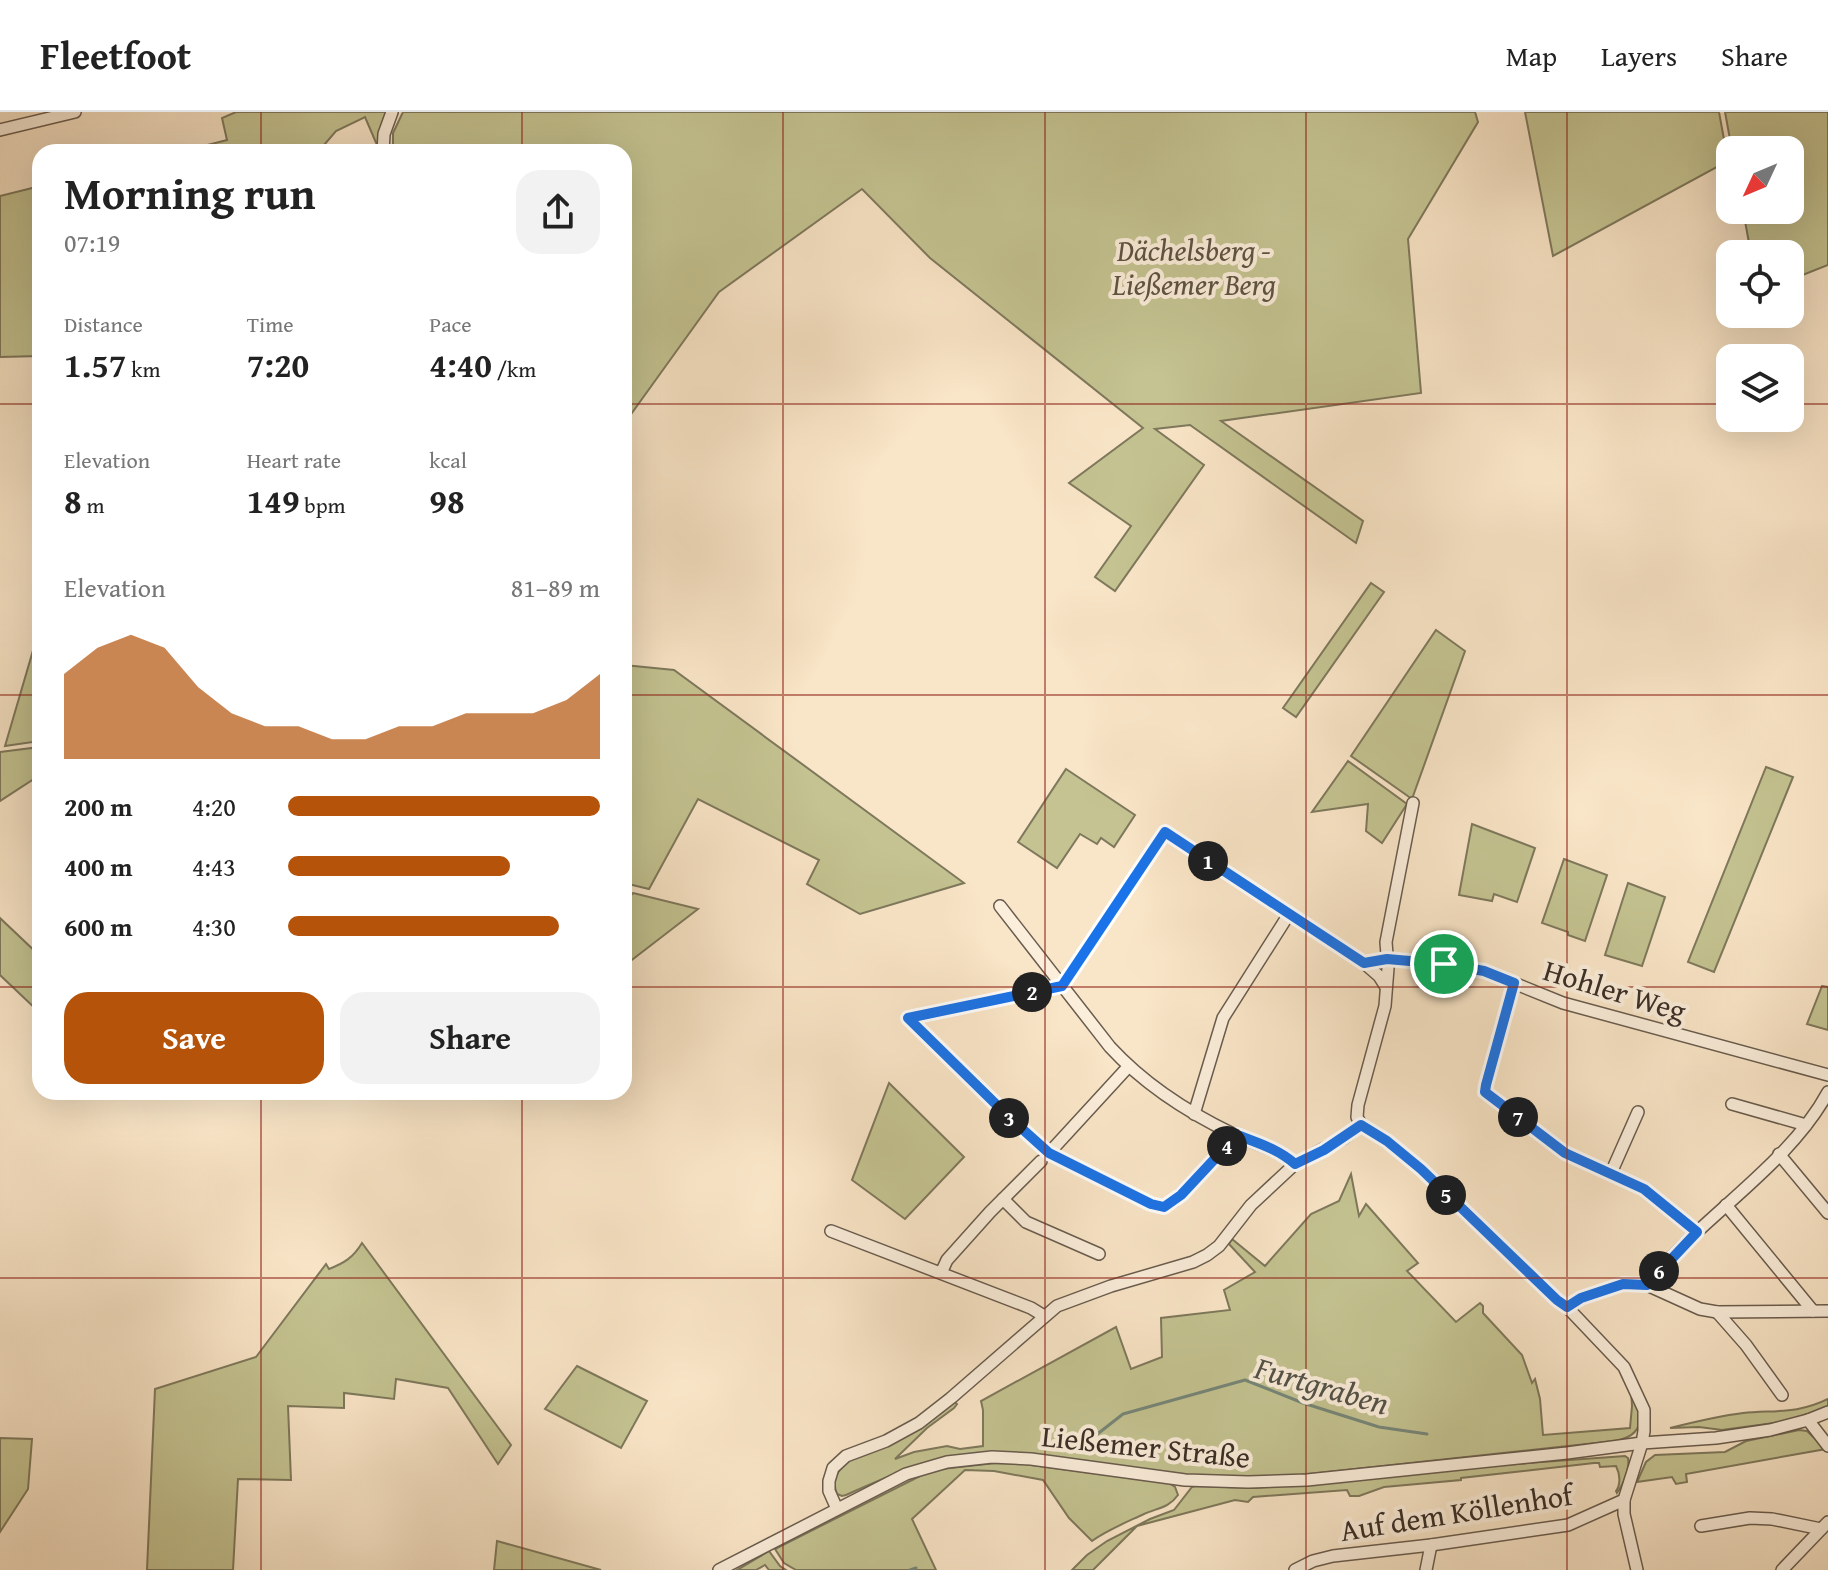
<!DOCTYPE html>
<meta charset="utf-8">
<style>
:root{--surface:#fff;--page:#f2f2f2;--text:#222;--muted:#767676;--line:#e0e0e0;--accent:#b45309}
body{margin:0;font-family:"Gentium Book Plus",serif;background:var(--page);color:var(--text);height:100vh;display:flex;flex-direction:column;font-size:30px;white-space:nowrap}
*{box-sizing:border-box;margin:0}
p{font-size:26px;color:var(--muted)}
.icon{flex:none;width:44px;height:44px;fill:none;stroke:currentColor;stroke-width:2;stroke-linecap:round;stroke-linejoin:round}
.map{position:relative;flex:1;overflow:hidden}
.sheet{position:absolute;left:32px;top:32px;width:600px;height:956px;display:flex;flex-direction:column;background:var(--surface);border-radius:24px;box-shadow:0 8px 32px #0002}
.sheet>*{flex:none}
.needle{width:52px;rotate:226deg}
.buttons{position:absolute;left:1716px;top:24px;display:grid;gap:16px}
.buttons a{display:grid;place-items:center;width:88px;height:88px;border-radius:16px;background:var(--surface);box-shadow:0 8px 32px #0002;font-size:40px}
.pin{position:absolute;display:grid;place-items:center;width:68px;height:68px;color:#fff;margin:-34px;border:4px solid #fff;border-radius:50%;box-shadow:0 2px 8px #0007}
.km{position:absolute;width:40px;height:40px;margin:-20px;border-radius:50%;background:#222;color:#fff;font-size:22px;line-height:40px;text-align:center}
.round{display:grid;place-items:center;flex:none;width:84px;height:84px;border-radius:24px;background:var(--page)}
.overview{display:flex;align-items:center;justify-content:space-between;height:136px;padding:0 32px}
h1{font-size:44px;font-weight:800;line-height:60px}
.figures{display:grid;grid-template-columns:repeat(3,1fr);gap:12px;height:136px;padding:8px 32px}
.figures div{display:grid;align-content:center}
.figures b{font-size:34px;font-weight:800}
.figures small{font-size:22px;font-weight:400}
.figures p{font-size:22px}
.chart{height:224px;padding:16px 32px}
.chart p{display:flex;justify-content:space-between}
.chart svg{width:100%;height:144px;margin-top:8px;fill:var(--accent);opacity:.7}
.primary-button{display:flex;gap:16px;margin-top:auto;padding:16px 32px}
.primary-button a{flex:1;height:92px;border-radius:24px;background:var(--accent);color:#fff;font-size:32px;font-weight:800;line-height:92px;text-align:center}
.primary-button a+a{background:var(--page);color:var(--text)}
ul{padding:0 32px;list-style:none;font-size:26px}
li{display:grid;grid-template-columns:128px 96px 1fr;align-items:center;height:60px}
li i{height:20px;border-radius:10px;background:var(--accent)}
header{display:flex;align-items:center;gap:48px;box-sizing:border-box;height:112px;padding:0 40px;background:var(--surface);border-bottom:2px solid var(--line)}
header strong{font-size:38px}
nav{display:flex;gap:44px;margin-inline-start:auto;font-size:28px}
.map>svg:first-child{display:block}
.green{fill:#c4c391;stroke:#7e785c;stroke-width:2}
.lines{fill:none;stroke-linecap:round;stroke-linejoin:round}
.stream{stroke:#768678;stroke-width:3}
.minor-casing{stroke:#695c4e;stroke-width:14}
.minor{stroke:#fbeedb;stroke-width:11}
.route-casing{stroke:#fff;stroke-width:16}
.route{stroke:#1a73e8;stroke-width:10}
.grid{fill:none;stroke:#8f2418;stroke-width:2;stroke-opacity:0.55}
.labels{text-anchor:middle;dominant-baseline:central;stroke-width:8;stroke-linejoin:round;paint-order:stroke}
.park-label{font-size:30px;font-style:italic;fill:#5c5341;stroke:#fbeedb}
.street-label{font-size:30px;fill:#392e26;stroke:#fbeedb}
.water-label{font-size:32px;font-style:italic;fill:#525248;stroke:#fbeedb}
</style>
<header>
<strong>Fleetfoot</strong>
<nav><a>Map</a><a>Layers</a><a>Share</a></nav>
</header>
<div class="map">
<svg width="1828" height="1458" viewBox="0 0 1828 1458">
<rect width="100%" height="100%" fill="#f9e5c7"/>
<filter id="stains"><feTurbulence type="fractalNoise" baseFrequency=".0025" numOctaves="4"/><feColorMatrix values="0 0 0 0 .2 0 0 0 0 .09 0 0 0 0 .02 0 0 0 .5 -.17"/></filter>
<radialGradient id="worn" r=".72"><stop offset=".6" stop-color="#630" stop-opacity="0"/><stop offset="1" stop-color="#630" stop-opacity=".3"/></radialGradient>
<g class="green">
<path d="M236,0H389L380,40L365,5L336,19L318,40H180L227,28L222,6Z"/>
<path d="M403,0H1475L1478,10L1408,127L1421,281L1221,309L1363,409L1356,431L1190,313L1155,317L1204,353L1115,479L1095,465L1131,414L1069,371L1143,316L930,146L862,77L719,180L624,312V40H393V21Z"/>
<path d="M1525,0H1719L1728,49L1553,144Z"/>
<path d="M1725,0H1828V153L1790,168V142H1751L1743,98H1790V38H1732Z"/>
<path d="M40,74V244L0,245V84Z"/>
<path d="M1371,471L1384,480L1296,605L1283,596Z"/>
<path d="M39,518L40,629L5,634Z"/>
<path d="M1436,518L1465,539L1412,687L1351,644Z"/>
<path d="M624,553L674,558L964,771L860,802L807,772L819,748L698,687L649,777L624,771Z"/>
<path d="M40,635V663L0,689V640Z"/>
<path d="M1348,649L1407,692L1382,731L1366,719L1368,692L1312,700Z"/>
<path d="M1766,655L1793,665L1714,860L1688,850Z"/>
<path d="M1066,657L1135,703L1114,735L1101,726L1097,732L1080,722L1057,756L1018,730Z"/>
<path d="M1472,712L1535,736L1517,790L1494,782L1492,789L1459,783Z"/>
<path d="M1564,747L1607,763L1585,829L1568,823V820L1542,811Z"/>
<path d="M1628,771L1665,785L1642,854L1605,843Z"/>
<path d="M633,781L698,797L624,854V791Z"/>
<path d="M0,806L40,844V901L0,863Z"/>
<path d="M1822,874L1828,875V918L1807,912Z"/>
<path d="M889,971L964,1045L905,1107L852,1068Z"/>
<path d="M1351,1062L1359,1104L1366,1092L1418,1151L1407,1159L1456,1210L1480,1191L1483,1194V1201L1522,1243L1532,1271L1535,1267L1540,1287L1543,1323L1630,1316L1632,1294L1631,1279C1642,1303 1647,1323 1615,1329L1281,1365H1223L1173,1362L994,1340C937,1343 897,1360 846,1383L842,1384L837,1382C831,1367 838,1359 848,1348L955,1290L957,1292L954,1296L927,1316L895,1347L914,1340L947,1334L960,1337L983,1334V1298L981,1289L1116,1215L1131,1257L1162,1245L1161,1206L1230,1198L1224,1178L1255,1160L1229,1132L1232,1127L1265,1154L1311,1102L1339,1089Z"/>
<path d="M362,1131L511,1333L498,1352L448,1276L396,1267L394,1287L344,1281V1296L288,1294L291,1368L238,1367L233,1458H147L155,1277L256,1245L326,1152L329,1157C344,1151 353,1146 362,1131Z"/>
<path d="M577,1254L647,1289L621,1336L545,1297Z"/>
<path d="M1828,1287V1295L1801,1306L1774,1311L1722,1318L1699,1315L1670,1316C1694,1310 1718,1304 1743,1301C1775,1298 1798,1302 1828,1287Z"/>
<path d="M1799,1318L1807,1319L1826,1337L1686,1362L1687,1370L1676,1372L1672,1365L1637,1370L1646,1350L1655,1343L1725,1340L1746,1329Z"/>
<path d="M0,1326L32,1327L28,1377L0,1420Z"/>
<path d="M1625,1344L1628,1346C1630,1356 1623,1373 1617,1381L1616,1379C1621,1372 1620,1362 1616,1354L1600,1355L1599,1351H1594L1461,1366V1368L1384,1375L1359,1384H1350L1347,1378L1253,1385L1248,1390L1235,1388L1137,1414L1093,1458H1072L1087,1443L1107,1429L1150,1407L1174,1398L1192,1375L1196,1374L1255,1376L1501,1353Z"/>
<path d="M996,1351L1024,1352L1169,1371L1175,1375L1178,1383C1169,1396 1157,1396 1144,1402C1127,1410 1107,1418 1092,1429L1069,1406L1043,1368L994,1359L965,1358L912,1407L936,1458H796L784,1451L775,1437L926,1361L941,1357Z"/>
<path d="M497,1429L601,1458H494Z"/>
<path d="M769,1439L780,1454L786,1458H769L765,1453L756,1458H737Z"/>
</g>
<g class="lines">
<g class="stream">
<path d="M1077,1338L1123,1302L1245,1268L1303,1291L1379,1315L1427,1322"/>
<path d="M910,1458L916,1456"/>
</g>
<g class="minor-casing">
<g id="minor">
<path d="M0,18L75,0"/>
<path d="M383,40L384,22L392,0"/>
<path d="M1000,794L1110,935C1145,973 1187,1000 1233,1022C1255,1032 1276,1036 1295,1052"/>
<path d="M1364,851L1379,864L1386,875"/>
<path d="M1514,871L1486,973L1485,980L1565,1041L1644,1077L1697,1120"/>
<path d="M908,906L1062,874L1165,720L1364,851L1387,847L1406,848L1444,852L1484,859L1563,891L1828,963"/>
<path d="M908,906L1010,1006L1049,1041L1151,1092L1164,1095L1174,1089L1237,1023"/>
<path d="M1732,992L1806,1013"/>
<path d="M1194,1002L1223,906L1289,802"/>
<path d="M1361,1013L1387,1029L1421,1057L1557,1188L1567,1195L1624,1255L1644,1298V1319L1642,1331L1624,1388V1402L1637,1458"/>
<path d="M1361,1013L1357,1005L1358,993L1385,894L1388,856L1386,830L1413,691"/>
<path d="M1049,1041L1128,955"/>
<path d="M1779,1042L1828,1101"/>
<path d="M1611,1061L1638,1000"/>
<path d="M1003,1087L1026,1110L1099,1142"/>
<path d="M1726,1093L1813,1199"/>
<path d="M831,1119L1031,1196L1044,1204"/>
<path d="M941,1161L947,1148L990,1100L1041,1049"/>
<path d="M1647,1173C1664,1154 1680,1135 1698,1119C1743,1077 1799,1034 1828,980"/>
<path d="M1567,1195L1581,1186L1623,1172L1647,1173L1700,1197L1717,1200L1828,1199"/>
<path d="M1717,1200L1746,1233L1782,1283"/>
<path d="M1808,1308L1828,1334"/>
<path d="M837,1397L829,1379V1369L833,1356L846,1344L886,1329L919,1311L951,1286L1057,1194L1111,1174L1193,1150L1207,1143L1219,1134L1251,1093L1295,1052L1344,1026L1361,1013"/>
<path d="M1701,1414L1750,1406L1772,1407L1821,1417"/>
<path d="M719,1458L906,1362L947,1350L992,1345L1031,1347L1185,1368L1248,1370L1307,1368L1567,1341L1642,1331L1716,1326L1770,1318L1808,1308L1828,1300"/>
<path d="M1295,1458L1313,1449L1333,1444L1431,1433L1568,1413L1624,1388"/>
<path d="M1426,1458L1431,1433"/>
<path d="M1782,1458L1828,1410"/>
</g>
</g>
<use href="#minor" class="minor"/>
</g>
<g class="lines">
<g class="route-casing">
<path id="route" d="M1165,720L1364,851L1387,847L1444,852L1484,859L1514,871L1486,973L1485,980L1565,1041L1644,1077L1697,1120L1647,1173L1623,1172L1581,1186L1567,1195L1557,1188L1421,1057L1387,1029L1361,1013L1324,1038L1295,1052C1278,1037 1258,1031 1237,1023L1181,1083L1164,1095L1151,1092L1049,1041L1010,1006L908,906L1062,874Z"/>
</g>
<use href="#route" class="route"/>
</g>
<path class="grid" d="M261,0V40M522,0V40M783,0V1458M1045,0V1458M1306,0V1458M1567,0V1458M0,292H40M624,292H1730M1790,292H1828M0,583H40M624,583H1828M0,875H40M624,875H1828M261,980V1458M522,980V1458M0,1166H1828"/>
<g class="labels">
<g class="park-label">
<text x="1194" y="138">Dächelsberg -<tspan x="1194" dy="34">Ließemer Berg</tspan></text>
</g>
<g class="street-label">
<text transform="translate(1615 878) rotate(17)">Hohler Weg</text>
<text transform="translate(1146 1334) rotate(6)">Ließemer Straße</text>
<text transform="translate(1456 1400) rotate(-9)">Auf dem Köllenhof</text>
</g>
<g class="water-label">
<text transform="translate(1322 1273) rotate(16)">Furtgraben</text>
</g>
</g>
<rect width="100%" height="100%" filter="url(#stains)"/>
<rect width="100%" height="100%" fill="url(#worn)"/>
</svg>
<div class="buttons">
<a><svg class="needle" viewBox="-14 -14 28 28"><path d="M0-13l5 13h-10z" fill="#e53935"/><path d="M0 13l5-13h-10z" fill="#767676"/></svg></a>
<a><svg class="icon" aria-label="locate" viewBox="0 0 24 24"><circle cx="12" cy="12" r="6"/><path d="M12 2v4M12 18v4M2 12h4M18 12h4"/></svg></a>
<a><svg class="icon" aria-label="layers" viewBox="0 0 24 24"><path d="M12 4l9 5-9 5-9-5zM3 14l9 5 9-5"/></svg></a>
</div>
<div class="pin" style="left:1444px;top:852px;background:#1e9e55"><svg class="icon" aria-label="arrive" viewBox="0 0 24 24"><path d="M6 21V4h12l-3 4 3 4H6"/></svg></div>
<b class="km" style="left:1208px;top:749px">1</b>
<b class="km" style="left:1032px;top:880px">2</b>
<b class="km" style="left:1009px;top:1006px">3</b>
<b class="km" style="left:1227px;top:1034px">4</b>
<b class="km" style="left:1446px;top:1083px">5</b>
<b class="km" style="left:1659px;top:1159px">6</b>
<b class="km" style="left:1518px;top:1005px">7</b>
<section class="sheet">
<div class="overview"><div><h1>Morning run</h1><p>07:19</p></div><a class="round"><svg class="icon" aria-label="share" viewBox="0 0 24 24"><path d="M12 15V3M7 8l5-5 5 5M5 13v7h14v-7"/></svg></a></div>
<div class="figures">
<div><p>Distance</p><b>1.57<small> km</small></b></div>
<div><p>Time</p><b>7:20</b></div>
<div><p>Pace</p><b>4:40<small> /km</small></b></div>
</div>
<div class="figures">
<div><p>Elevation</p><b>8<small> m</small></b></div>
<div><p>Heart rate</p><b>149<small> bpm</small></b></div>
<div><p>kcal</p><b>98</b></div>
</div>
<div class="chart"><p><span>Elevation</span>81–89 m</p>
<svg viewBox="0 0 160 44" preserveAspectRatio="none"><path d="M0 44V18L10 10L20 6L30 10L40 22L50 30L60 34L70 34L80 38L90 38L100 34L110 34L120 30L130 30L140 30L150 26L160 18V44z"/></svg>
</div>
<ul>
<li><b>200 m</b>4:20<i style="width:100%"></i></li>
<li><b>400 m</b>4:43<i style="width:71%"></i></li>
<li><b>600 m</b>4:30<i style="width:87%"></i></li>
</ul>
<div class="primary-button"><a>Save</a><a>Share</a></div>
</section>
</div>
